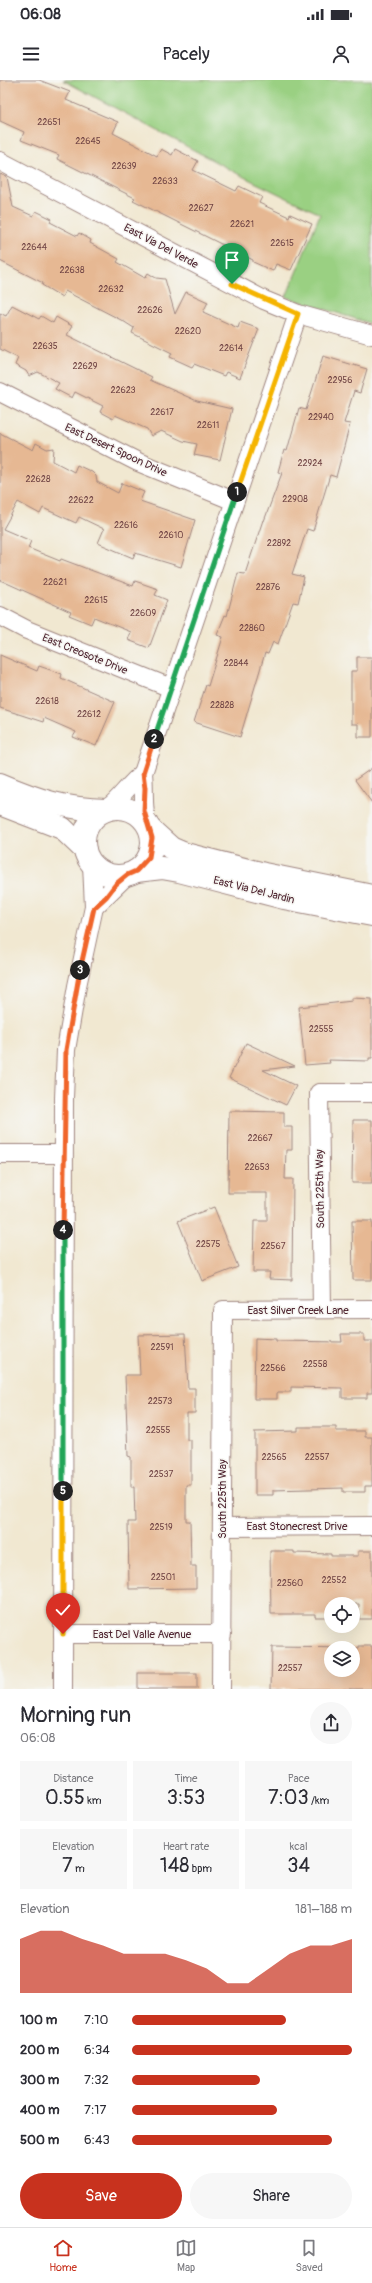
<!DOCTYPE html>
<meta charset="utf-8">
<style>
:root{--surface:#fff;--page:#f7f7f7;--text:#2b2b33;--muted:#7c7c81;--line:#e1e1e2;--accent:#c8321e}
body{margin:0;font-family:Pangolin,sans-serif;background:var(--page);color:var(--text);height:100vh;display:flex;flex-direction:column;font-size:15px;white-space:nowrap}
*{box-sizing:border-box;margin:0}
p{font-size:13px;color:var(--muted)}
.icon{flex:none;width:22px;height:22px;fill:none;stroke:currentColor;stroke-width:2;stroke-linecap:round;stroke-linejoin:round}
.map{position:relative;height:1609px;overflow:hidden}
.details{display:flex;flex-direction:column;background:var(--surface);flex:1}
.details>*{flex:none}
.tools{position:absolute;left:324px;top:1517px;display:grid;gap:8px}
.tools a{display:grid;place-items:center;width:36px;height:36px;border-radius:50%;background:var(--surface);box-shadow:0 4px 16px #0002;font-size:20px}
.pin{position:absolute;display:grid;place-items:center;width:34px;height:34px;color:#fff;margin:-41px -17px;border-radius:50% 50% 50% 0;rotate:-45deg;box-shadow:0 0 4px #0007}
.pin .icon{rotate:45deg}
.km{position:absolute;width:20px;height:20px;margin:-10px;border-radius:50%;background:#222;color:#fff;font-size:11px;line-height:20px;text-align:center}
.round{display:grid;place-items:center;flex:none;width:42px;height:42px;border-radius:21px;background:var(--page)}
.overview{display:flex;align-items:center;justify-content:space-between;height:68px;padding:0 20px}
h1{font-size:22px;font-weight:600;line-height:30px}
.metrics{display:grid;grid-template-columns:repeat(3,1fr);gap:6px;height:68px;padding:4px 20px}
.metrics div{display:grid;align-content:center;border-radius:0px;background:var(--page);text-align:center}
.metrics b{font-size:20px;font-weight:600}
.metrics small{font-size:11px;font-weight:400}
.metrics p{font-size:11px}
.chart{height:112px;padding:8px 20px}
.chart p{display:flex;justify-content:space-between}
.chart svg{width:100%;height:72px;margin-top:4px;fill:var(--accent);opacity:.7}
.button{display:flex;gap:8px;margin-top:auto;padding:8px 20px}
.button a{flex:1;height:46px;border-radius:24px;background:var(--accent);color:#fff;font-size:16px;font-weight:600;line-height:46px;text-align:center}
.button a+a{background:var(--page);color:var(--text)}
ul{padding:0 20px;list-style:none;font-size:13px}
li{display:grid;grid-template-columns:64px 48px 1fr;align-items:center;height:30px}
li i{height:10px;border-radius:5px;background:var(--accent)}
.status{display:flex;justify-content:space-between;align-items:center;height:28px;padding:0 20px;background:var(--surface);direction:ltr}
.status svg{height:11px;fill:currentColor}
header{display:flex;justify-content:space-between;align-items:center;height:52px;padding:0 20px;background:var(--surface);font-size:18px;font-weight:600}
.menu{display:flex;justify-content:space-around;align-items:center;height:56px;border-top:1px solid var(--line);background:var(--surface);font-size:11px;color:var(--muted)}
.menu a{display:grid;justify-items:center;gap:2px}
.menu .selected{color:var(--accent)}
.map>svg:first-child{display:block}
.green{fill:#9ad082;stroke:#727856}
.building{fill:#e6b893;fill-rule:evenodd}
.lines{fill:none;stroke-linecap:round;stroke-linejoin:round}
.street-casing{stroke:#9e847e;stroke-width:20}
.secondary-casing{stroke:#9e847e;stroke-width:24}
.street{stroke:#fff;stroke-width:18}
.secondary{stroke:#fff;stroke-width:22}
.split-1-casing{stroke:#fff;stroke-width:8}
.split-2-casing{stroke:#fff;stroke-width:8}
.split-3-casing{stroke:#fff;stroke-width:8}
.split-4-casing{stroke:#fff;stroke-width:8}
.split-5-casing{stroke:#fff;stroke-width:8}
.split-6-casing{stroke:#fff;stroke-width:8}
.split-1{stroke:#f5b400;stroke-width:5}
.split-2{stroke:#22a559;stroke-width:5}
.split-3{stroke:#f0652b;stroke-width:5}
.split-4{stroke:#f0652b;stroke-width:5}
.split-5{stroke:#22a559;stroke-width:5}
.split-6{stroke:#f5b400;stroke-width:5}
.labels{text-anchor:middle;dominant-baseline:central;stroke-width:3;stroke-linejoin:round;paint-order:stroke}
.number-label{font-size:9px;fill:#714545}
.street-label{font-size:11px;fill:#4a1f2b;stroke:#f6f6f2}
</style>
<div class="status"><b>06:08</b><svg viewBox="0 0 49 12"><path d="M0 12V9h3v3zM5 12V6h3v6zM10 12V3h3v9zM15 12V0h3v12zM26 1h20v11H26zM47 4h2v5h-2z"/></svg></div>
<header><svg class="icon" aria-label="menu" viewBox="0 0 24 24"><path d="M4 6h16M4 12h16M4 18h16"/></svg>Pacely<svg class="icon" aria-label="person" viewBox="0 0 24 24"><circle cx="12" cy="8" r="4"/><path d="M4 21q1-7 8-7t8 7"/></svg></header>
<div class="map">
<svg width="372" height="1609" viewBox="0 0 372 1609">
<rect width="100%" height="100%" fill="#f6f6f2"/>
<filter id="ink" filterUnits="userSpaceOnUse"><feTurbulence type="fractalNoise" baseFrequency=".025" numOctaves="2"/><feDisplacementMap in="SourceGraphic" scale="8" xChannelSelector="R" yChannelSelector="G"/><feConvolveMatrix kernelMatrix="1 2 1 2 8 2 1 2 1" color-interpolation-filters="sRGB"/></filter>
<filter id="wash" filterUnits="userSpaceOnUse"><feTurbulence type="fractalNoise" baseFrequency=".012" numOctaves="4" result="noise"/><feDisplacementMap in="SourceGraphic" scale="16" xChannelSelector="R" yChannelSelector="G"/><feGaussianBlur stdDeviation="0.9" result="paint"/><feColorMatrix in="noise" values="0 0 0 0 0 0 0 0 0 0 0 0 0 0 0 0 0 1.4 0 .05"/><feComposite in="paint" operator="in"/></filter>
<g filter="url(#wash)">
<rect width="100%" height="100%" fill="#f1e8d1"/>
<path class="green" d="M63,0H372V244L286,217L320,134L242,96Z"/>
<g id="blocks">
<g class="building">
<path d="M0,0H39L70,12L66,20L118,42L113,53L157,76L161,69L172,75L175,69L198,81L193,90L236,111L239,106L262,117L259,123L289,137L290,134L312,144L291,190L276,184L273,191L253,182V180L133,120L135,118L57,79L59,75L21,60L24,52L0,41Z"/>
<path d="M0,94L7,97L13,127L33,136L36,131L52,139L50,142L77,156L79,153L91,160L90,163L119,179L117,182L145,198L148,193L156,198L165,199L175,234L186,212L208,222L203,232L238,248L240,242L259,249L240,298L226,292L224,296L194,284L192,287L170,277L172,273L132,253L134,248L123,241L65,211L62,217L42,205L43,203L0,181Z"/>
<path d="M12,225L39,239L41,236L53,243L56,237L72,246L67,255L152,297L150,300L197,321L232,329L220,380L194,375L197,364L183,361L161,351L151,356L147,349L115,335L113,339L100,332L103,326L75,312L72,318L55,309L59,303L38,292L29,296L26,291L15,285L18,278L0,269V233L6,236Z"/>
<path d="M323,276L367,289L360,313L354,311L344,343L350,344L336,397L330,395L313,451L307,449L292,494L304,497L298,523L293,522L278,564L273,562L268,574L265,573L240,657L194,642L206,605L208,606L223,557L217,555L225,535L227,536L238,493L245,494L263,440L264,441L282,393L278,392L284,370L287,371L299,328L306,330Z"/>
<path d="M0,353L33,370L36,363L47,369L54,368L53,381L74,392L77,385L92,392L96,396L97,402L118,413L122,403L144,412L140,421L195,440L181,487L135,473L133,478L98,463L104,449L79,437L76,443L43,428L40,434L18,422L3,449L31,461L28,468L60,481L61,479L133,506L135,501L158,509L155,515L167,520L149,568L128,560L131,552L94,537L91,544L69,535L71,532L0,500Z"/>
<path d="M0,575L37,591L39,586L62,594L61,598L115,622L96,666L73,657L76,652L44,638L43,642L0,628Z"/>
<path d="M357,577H372V657H358V644H351V591H357Z"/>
<path d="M372,688V723L355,700Z"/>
<path d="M352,918L372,919V978H369V981L329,980L330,983L305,985L299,927L352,921Z"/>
<path d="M246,963L295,986L263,990L296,1006L286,1025L229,998Z"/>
<path d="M229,1031L284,1032V1047H292V1070H286L285,1099H293L292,1200L269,1199L270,1192H253L254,1141H267V1113H228Z"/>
<path d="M353,1040H372V1103H352Z"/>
<path d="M214,1127L238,1187L202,1201L178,1141Z"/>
<path d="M352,1141H372V1200H353Z"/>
<path d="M185,1254L188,1308H195V1333H187V1360H191V1405H186V1441H190L191,1486H196V1508L129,1509L128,1442H135L134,1407H131V1377L128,1376L125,1295H140L138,1255Z"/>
<path d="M341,1254H364V1261H372V1313H367V1318H342V1308L291,1307V1312H277V1319H254L255,1258L276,1259V1261L342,1262Z"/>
<path d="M298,1347H336V1351H365V1357H372V1406H365V1412H343V1408L273,1410V1415H255V1352L298,1351Z"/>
<path d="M270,1471H294V1473L331,1474V1476H358V1471H372V1539H359V1524H331V1537H315V1534H271Z"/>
<path d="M359,1566H372V1609H271L272,1567L359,1568ZM331,1568H353V1590H331Z"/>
<rect x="138" y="1593" width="59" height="16"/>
</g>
</g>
</g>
<g filter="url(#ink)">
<use href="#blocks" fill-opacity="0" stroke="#9e847e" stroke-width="1"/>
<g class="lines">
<g class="street-casing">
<g id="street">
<path d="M0,81L264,220L298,234L372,255"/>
<path d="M0,312L138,382L234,421"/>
<path d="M0,536L27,550L171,608"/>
<path d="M107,729C121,718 129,704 143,693"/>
<path d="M147,744C142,727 145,711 143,693L298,234"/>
<path d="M94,827L127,795"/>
<path d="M0,1074H63"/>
<path d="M322,1229L319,1013H372"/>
<path d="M222,1447L372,1446"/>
<path d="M63,1554H222"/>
<path d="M63,1609L64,1018L66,970L77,906L94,827L92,784"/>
<path d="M221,1609L223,1230L372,1229"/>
</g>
</g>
<g class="secondary-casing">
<g id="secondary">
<path d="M0,704C37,720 65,729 106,730"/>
<path d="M0,724L62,748L85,770"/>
<circle cx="118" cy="762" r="34"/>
<path d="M150,749L171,768L185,774L264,794L372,816"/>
<path d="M136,791L162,788L179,791L284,818L372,835"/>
</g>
</g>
<use href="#street" class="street"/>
<use href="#secondary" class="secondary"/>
</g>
</g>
<g class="lines" filter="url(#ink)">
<g class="split-1-casing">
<path id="split-1" d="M232,204L298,234L237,412"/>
</g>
<g class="split-2-casing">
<path id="split-2" d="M154,659L237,412"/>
</g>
<g class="split-3-casing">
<path id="split-3" d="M80,890L94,828L106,817L116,804L127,795L136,791L149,777L152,758L144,731L145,708L143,693L154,659"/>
</g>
<g class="split-4-casing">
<path id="split-4" d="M63,1150L66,970L80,890"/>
</g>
<g class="split-5-casing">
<path id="split-5" d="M63,1411V1150"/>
</g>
<g class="split-6-casing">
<path id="split-6" d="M63,1554V1411"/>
</g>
<use href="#split-1" class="split-1"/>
<use href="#split-2" class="split-2"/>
<use href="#split-3" class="split-3"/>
<use href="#split-4" class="split-4"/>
<use href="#split-5" class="split-5"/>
<use href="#split-6" class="split-6"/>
</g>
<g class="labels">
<g class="number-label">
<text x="49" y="42">22651</text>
<text x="88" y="61">22645</text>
<text x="124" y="86">22639</text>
<text x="165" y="101">22633</text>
<text x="201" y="128">22627</text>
<text x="242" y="144">22621</text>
<text x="282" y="163">22615</text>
<text x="34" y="167">22644</text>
<text x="72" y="190">22638</text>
<text x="111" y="209">22632</text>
<text x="150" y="230">22626</text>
<text x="188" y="251">22620</text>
<text x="45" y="266">22635</text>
<text x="231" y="268">22614</text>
<text x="85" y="286">22629</text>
<text x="340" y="300">22956</text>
<text x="123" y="310">22623</text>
<text x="162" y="332">22617</text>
<text x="321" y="337">22940</text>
<text x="208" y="345">22611</text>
<text x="310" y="383">22924</text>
<text x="38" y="399">22628</text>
<text x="295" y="419">22908</text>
<text x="81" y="420">22622</text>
<text x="126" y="445">22616</text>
<text x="171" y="455">22610</text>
<text x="279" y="463">22892</text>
<text x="55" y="502">22621</text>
<text x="268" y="507">22876</text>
<text x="96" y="520">22615</text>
<text x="143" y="533">22609</text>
<text x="252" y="548">22860</text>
<text x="236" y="583">22844</text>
<text x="47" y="621">22618</text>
<text x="222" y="625">22828</text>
<text x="89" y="634">22612</text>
<text x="321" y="949">22555</text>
<text x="260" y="1058">22667</text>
<text x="257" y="1087">22653</text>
<text x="208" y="1164">22575</text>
<text x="273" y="1166">22567</text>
<text x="162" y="1267">22591</text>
<text x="315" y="1284">22558</text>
<text x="273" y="1288">22566</text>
<text x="160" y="1321">22573</text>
<text x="158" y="1350">22555</text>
<text x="274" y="1377">22565</text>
<text x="317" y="1377">22557</text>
<text x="161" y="1394">22537</text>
<text x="161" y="1447">22519</text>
<text x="163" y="1497">22501</text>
<text x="334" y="1500">22552</text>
<text x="290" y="1503">22560</text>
<text x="290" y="1588">22557</text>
</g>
<g class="street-label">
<text transform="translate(161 166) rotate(28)">East Via Del Verde</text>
<text transform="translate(116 370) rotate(25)">East Desert Spoon Drive</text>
<text transform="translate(85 574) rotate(22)">East Creosote Drive</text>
<text transform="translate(254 810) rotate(14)">East Via Del Jardin</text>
<text transform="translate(320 1109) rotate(-91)">South 225th Way</text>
<text x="298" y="1230">East Silver Creek Lane</text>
<text transform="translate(222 1419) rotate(-90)">South 225th Way</text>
<text x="297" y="1446">East Stonecrest Drive</text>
<text x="142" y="1554">East Del Valle Avenue</text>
</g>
</g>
</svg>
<div class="tools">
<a><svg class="icon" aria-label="locate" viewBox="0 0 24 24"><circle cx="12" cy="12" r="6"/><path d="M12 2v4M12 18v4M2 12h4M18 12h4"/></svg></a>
<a><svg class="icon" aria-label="layers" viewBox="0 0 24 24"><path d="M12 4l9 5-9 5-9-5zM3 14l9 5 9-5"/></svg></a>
</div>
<div class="pin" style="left:232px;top:204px;background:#1e9e55"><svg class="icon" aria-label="arrive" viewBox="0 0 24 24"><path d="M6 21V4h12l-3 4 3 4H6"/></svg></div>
<div class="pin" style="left:63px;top:1554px;background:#d93025"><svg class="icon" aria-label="check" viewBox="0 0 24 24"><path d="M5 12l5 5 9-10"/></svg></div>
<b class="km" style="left:237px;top:412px">1</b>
<b class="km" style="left:154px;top:659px">2</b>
<b class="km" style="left:80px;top:890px">3</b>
<b class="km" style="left:63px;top:1150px">4</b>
<b class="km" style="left:63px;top:1411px">5</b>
</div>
<section class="details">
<div class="overview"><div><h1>Morning run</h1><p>06:08</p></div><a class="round"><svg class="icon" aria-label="share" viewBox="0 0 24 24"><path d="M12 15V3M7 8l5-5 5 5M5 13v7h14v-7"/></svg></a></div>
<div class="metrics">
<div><p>Distance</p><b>0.55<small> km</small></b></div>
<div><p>Time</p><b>3:53</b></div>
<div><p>Pace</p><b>7:03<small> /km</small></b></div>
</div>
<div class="metrics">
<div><p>Elevation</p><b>7<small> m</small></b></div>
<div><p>Heart rate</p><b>148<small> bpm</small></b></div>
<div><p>kcal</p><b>34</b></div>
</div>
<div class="chart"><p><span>Elevation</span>181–188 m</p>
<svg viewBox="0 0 160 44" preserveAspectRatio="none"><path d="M0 44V11L10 6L20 6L30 11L40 15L50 20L60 20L70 20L80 24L90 29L100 38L110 38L120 29L130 20L140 15L150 15L160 11V44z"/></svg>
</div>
<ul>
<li><b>100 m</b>7:10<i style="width:70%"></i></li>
<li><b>200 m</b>6:34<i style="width:100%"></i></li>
<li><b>300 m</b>7:32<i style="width:58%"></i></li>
<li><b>400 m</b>7:17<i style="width:66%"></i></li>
<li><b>500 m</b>6:43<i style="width:91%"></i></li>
</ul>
<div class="button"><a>Save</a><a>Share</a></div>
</section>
<nav class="menu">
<a class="selected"><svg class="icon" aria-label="home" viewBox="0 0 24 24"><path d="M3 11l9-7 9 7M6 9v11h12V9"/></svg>Home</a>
<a><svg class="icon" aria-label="map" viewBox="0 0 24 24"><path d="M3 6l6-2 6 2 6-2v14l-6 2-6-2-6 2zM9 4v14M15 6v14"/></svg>Map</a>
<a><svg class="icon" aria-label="saved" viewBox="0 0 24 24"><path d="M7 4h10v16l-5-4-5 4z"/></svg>Saved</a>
</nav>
